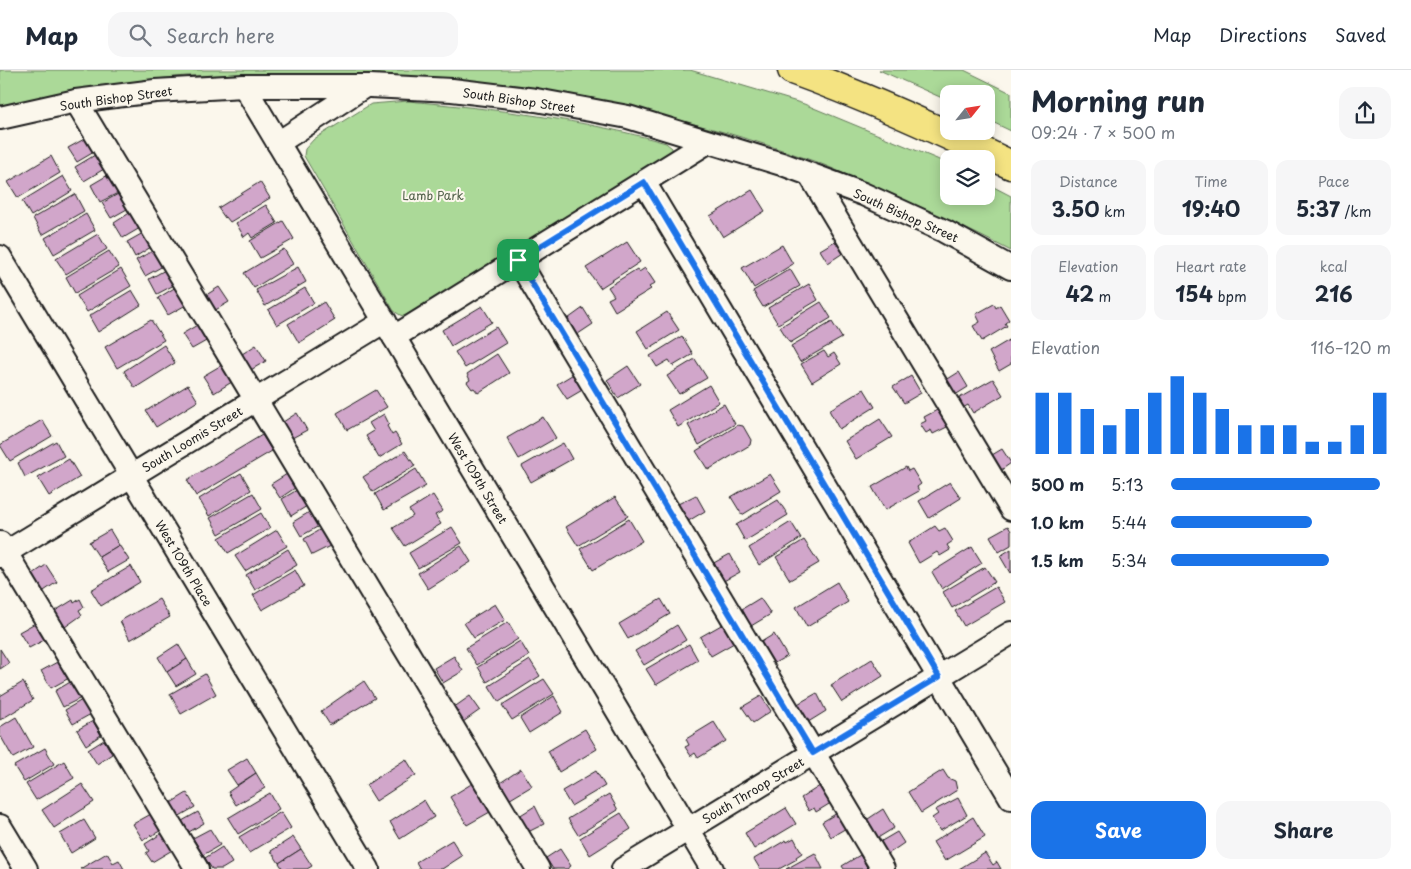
<!DOCTYPE html>
<meta charset="utf-8">
<style>
:root{--surface:#fff;--page:#f6f6f7;--text:#1f2937;--muted:#747a83;--line:#e0e1e3;--accent:#1a73e8}
body{margin:0;font-family:"Playpen Sans",sans-serif;background:var(--page);color:var(--text);height:100vh;display:flex;flex-direction:column;font-size:19px;white-space:nowrap}
*{box-sizing:border-box;margin:0}
p{font-size:16px;color:var(--muted)}
.icon{flex:none;width:28px;height:28px;fill:none;stroke:currentColor;stroke-width:2;stroke-linecap:round;stroke-linejoin:round}
.map{position:relative;flex:1;overflow:hidden}
.drawer{display:flex;flex-direction:column;background:var(--surface);width:400px}
.drawer>*{flex:none}
.needle{width:32px;rotate:60deg}
.controls{position:absolute;left:940px;top:15px;display:grid;gap:10px}
.controls a{display:grid;place-items:center;width:55px;height:55px;border-radius:10px;background:var(--surface);box-shadow:0 2px 12px #0003;font-size:25px}
.pin{position:absolute;display:grid;place-items:center;width:42px;height:42px;color:#fff;margin:-21px;border-radius:10px;box-shadow:0 2px 8px #0006}
.round{display:grid;place-items:center;flex:none;width:52px;height:52px;border-radius:15px;background:var(--page)}
.head{display:flex;align-items:center;justify-content:space-between;height:85px;padding:0 20px}
h1{font-size:28px;font-weight:700;line-height:38px}
.metrics{display:grid;grid-template-columns:repeat(3,1fr);gap:8px;height:85px;padding:5px 20px}
.metrics div{display:grid;align-content:center;border-radius:12px;background:var(--page);text-align:center}
.metrics b{font-size:21px;font-weight:700}
.metrics small{font-size:14px;font-weight:400}
.metrics p{font-size:14px}
.chart{height:140px;padding:10px 20px}
.chart p{display:flex;justify-content:space-between}
.chart svg{width:100%;height:90px;margin-top:5px;stroke:var(--accent);stroke-width:6}
.button{display:flex;gap:10px;margin-top:auto;padding:10px 20px}
.button a{flex:1;height:58px;border-radius:15px;background:var(--accent);color:#fff;font-size:20px;font-weight:700;line-height:58px;text-align:center}
.button a+a{background:var(--page);color:var(--text)}
ul{padding:0 20px;list-style:none;font-size:16px}
li{display:grid;grid-template-columns:80px 60px 1fr;align-items:center;height:38px}
li i{height:12px;border-radius:6px;background:var(--accent)}
header{display:flex;align-items:center;gap:30px;box-sizing:border-box;height:70px;padding:0 25px;background:var(--surface);border-bottom:1px solid var(--line)}
header strong{font-size:24px}
nav{display:flex;gap:28px;margin-inline-start:auto;font-size:18px}
.search{width:350px;height:45px;background:var(--page);display:flex;align-items:center;gap:12px;box-sizing:border-box;padding:0 18px;border-radius:15px;color:var(--muted);font-size:19px}
main{display:flex;flex:1;min-height:0}
.map>svg:first-child{display:block}
.green{fill:#abd998;stroke:#647a5a}
.building{fill:#d1a6ca;stroke:#1c1c1c}
.lines{fill:none;stroke-linecap:round;stroke-linejoin:round}
.minor-casing{stroke:#1c1c1c;stroke-width:26}
.highway-casing{stroke:#1c1c1c;stroke-width:31}
.minor{stroke:#fbf7ec;stroke-width:22}
.highway{stroke:#f4e382;stroke-width:28}
.route-casing{stroke:#fff;stroke-width:10}
.route{stroke:#1a73e8;stroke-width:6}
.labels{text-anchor:middle;dominant-baseline:central;stroke-width:4;stroke-linejoin:round;paint-order:stroke}
.street-label{font-size:12px;fill:#1c1c1c;stroke:#fbf7ec}
.park-label{font-size:12px;fill:#4e5e47;stroke:#fbf7ec}
</style>
<header>
<strong>Map</strong>
<div class="search"><svg class="icon" aria-label="search" viewBox="0 0 24 24"><circle cx="10" cy="10" r="6"/><path d="M15 15l6 6"/></svg>Search here</div>
<nav><a>Map</a><a>Directions</a><a>Saved</a></nav>
</header>
<main>
<div class="map">
<svg width="1011" height="799" viewBox="0 0 1011 799">
<rect width="100%" height="100%" fill="#fbf7ec"/>
<filter id="ink" filterUnits="userSpaceOnUse"><feTurbulence type="fractalNoise" baseFrequency=".02" numOctaves="2"/><feDisplacementMap in="SourceGraphic" scale="10" xChannelSelector="R" yChannelSelector="G"/><feConvolveMatrix kernelMatrix="1 2 1 2 8 2 1 2 1" color-interpolation-filters="sRGB"/></filter>
<g filter="url(#ink)">
<g class="green">
<path d="M0,0H690L804,34L937,89L949,95V126H986V113L1011,126V181C969,159 926,140 882,121C857,110 832,97 805,88C611,18 391,0 186,6C123,12 60,20 0,39Z"/>
<path d="M879,0H964L1011,23V61L986,49V24H949V31Z"/>
<path d="M408,31C495,39 582,49 666,73L672,78L673,84L407,247L400,245L394,241L304,86L305,79L314,69L371,34Z"/>
</g>
<g class="building">
<path d="M86,68L94,82L77,92L68,78Z"/>
<path d="M95,85L104,99L84,111L75,97Z"/>
<path d="M51,86L60,103L18,128L8,112Z"/>
<path d="M108,105L118,123L100,132L91,115Z"/>
<path d="M63,106L72,121L31,146L22,131Z"/>
<path d="M260,112L270,128L230,152L226,147L225,148L218,138Z"/>
<path d="M752,120L765,141L723,167L710,146Z"/>
<path d="M75,124L84,141L42,165L33,148Z"/>
<path d="M118,124L127,139L111,148L102,133Z"/>
<path d="M266,135L277,153L252,168L249,163L244,167L236,153Z"/>
<path d="M131,142L140,158L123,168L114,153Z"/>
<path d="M86,144L95,160L54,184L45,168Z"/>
<path d="M283,151L294,169L260,188L250,171Z"/>
<path d="M143,163L151,177L135,187L127,172Z"/>
<path d="M98,164L107,179L66,204L56,189Z"/>
<path d="M835,171L843,183L828,193L820,180Z"/>
<path d="M627,172L640,192L600,218L586,198Z"/>
<path d="M782,175L793,194L754,218L742,198Z"/>
<path d="M284,179L293,194L254,218L244,203Z"/>
<path d="M154,180L163,196L145,206L136,190Z"/>
<path d="M109,181L119,197L75,223L66,207Z"/>
<path d="M298,197L306,212L265,236L256,220Z"/>
<path d="M645,198L655,213L649,217L651,219L615,241L608,229L614,226L608,217L637,199L639,202Z"/>
<path d="M121,199L131,216L87,242L77,226Z"/>
<path d="M167,199L176,214L157,224L149,209Z"/>
<path d="M790,199L800,216L763,237L753,221Z"/>
<path d="M809,214L818,230L778,254L768,238Z"/>
<path d="M176,217L186,235L168,245L158,228Z"/>
<path d="M219,217L229,232L212,242L203,227Z"/>
<path d="M305,218L314,233L277,255L268,240Z"/>
<path d="M132,220L141,235L98,262L89,246Z"/>
<path d="M324,232L335,250L299,273L288,254Z"/>
<path d="M821,232L831,248L790,273L780,257Z"/>
<path d="M994,234L996,238L1000,235L1009,250L1005,253L1007,256L982,271L973,256L980,252L976,244Z"/>
<path d="M482,236L492,252L451,276L442,260Z"/>
<path d="M583,238L593,254L575,266L565,251Z"/>
<path d="M667,242L679,260L648,279L637,261Z"/>
<path d="M151,250L164,270L117,298L105,277Z"/>
<path d="M832,252L842,268L800,292L791,276Z"/>
<path d="M199,254L208,270L192,279L182,264Z"/>
<path d="M496,257L506,273L465,298L455,282Z"/>
<path d="M682,266L693,284L673,296L669,290L657,297L650,286Z"/>
<path d="M1011,269V294L999,301L989,282Z"/>
<path d="M164,275L175,293L135,318L124,301Z"/>
<path d="M256,275L266,291L249,301L239,286Z"/>
<path d="M824,281L828,287L834,283L841,294L812,312L801,294Z"/>
<path d="M497,284L509,303L478,323L474,318L472,319L467,312L470,310L467,304Z"/>
<path d="M695,289L707,308L679,324L667,306Z"/>
<path d="M225,293L235,310L214,323L203,306Z"/>
<path d="M628,296L640,314L618,328L607,310Z"/>
<path d="M959,302L968,317L952,327L943,312Z"/>
<path d="M575,303L584,319L567,329L557,314Z"/>
<path d="M911,306L921,323L904,333L893,317Z"/>
<path d="M993,309L1003,325L973,343L968,335L959,340L954,331Z"/>
<path d="M188,315L198,331L156,357L146,341Z"/>
<path d="M709,315L719,332L678,357L668,340Z"/>
<path d="M864,319L875,337L839,359L829,340Z"/>
<path d="M376,320L387,337L347,360L337,343Z"/>
<path d="M724,334L735,354L699,375L688,355Z"/>
<path d="M939,339L949,356L933,364L931,360L926,363L920,354L926,351L924,347Z"/>
<path d="M297,343L307,360L292,368L283,352Z"/>
<path d="M384,344L389,354L387,356L392,365L395,363L402,374L379,388L366,366L374,361L369,353Z"/>
<path d="M543,347L556,368L519,389L507,368Z"/>
<path d="M880,349L892,367L856,389L845,371Z"/>
<path d="M42,350L52,366L10,391L0,375Z"/>
<path d="M738,355L743,356L751,370L750,375L708,400L696,381Z"/>
<path d="M262,365L272,381L196,426L187,410Z"/>
<path d="M56,371L64,386L25,407L18,393Z"/>
<path d="M563,373L572,389L531,412L522,396Z"/>
<path d="M1002,379L1011,393L997,403L987,388Z"/>
<path d="M405,381L415,396L373,422L363,407Z"/>
<path d="M69,389L80,407L49,426L38,408Z"/>
<path d="M906,397L908,401L912,399L921,414L917,417L919,421L885,440L872,417Z"/>
<path d="M416,399L426,416L384,440L375,424Z"/>
<path d="M241,403L251,420L209,446L199,429Z"/>
<path d="M287,404L295,418L280,428L271,414Z"/>
<path d="M770,404L781,421L742,445L731,427Z"/>
<path d="M950,412L961,428L929,448L919,431Z"/>
<path d="M297,420L307,436L291,446L282,429Z"/>
<path d="M253,423L262,439L219,464L210,448Z"/>
<path d="M433,425L443,441L435,445L441,454L405,476L393,458L413,446L409,440Z"/>
<path d="M696,425L705,441L685,453L676,435Z"/>
<path d="M615,427L628,446L578,476L566,457Z"/>
<path d="M778,430L788,445L745,471L736,455Z"/>
<path d="M311,441L319,456L301,466L293,452Z"/>
<path d="M261,443L270,458L228,483L219,468Z"/>
<path d="M629,449L642,471L593,500L580,479Z"/>
<path d="M791,452L801,468L759,495L749,478Z"/>
<path d="M935,456L939,461L945,458L953,471L947,475L950,480L940,486L937,482L919,493L908,473Z"/>
<path d="M1008,456L1011,461V475L999,482L990,466Z"/>
<path d="M452,457L462,473L418,498L409,483Z"/>
<path d="M321,459L330,476L312,485L304,469Z"/>
<path d="M110,460L119,475L99,487L89,472Z"/>
<path d="M277,460L287,476L245,501L235,486Z"/>
<path d="M804,470L819,493L790,510L776,487Z"/>
<path d="M119,475L129,490L108,502L99,487Z"/>
<path d="M461,476L471,492L428,519L418,503Z"/>
<path d="M972,477L982,493L942,519L932,502Z"/>
<path d="M288,479L297,495L255,520L246,505Z"/>
<path d="M1011,479V502L1010,503L1000,486Z"/>
<path d="M730,484L740,502L720,513L710,495Z"/>
<path d="M46,495L57,512L41,523L30,506Z"/>
<path d="M131,496L140,512L101,536L91,520Z"/>
<path d="M985,497L995,512L952,538L943,522Z"/>
<path d="M295,500L304,516L262,540L253,525Z"/>
<path d="M837,512L848,532L807,557L796,537Z"/>
<path d="M996,517L1005,532L964,556L955,541Z"/>
<path d="M760,528L771,544L751,556L742,539Z"/>
<path d="M80,529L84,537L79,540L82,545L65,557L55,541L73,530L74,533Z"/>
<path d="M159,529L170,547L130,570L120,551Z"/>
<path d="M661,529L670,544L628,569L619,554Z"/>
<path d="M495,534L505,550L474,568L464,553Z"/>
<path d="M37,552L46,569L29,578L19,562Z"/>
<path d="M508,552L518,569L477,595L466,578Z"/>
<path d="M723,554L734,573L711,586L700,567Z"/>
<path d="M677,555L686,570L644,595L635,581Z"/>
<path d="M774,564L787,586L771,595L758,574Z"/>
<path d="M520,571L529,586L487,612L478,597Z"/>
<path d="M178,574L187,589L167,602L158,587Z"/>
<path d="M689,574L698,590L656,615L646,599Z"/>
<path d="M0,579L9,593L0,599Z"/>
<path d="M454,586L463,601L443,613L434,598Z"/>
<path d="M187,589L196,604L176,616L167,602Z"/>
<path d="M872,589L883,606L842,632L831,615Z"/>
<path d="M530,590L540,606L499,632L489,616Z"/>
<path d="M59,591L69,608L51,618L41,601Z"/>
<path d="M205,604L216,624L181,644L170,624Z"/>
<path d="M544,609L554,624L512,650L502,635Z"/>
<path d="M72,611L81,628L63,637L55,621Z"/>
<path d="M364,611L375,628L330,655L321,641Z"/>
<path d="M23,612L33,630L0,650V626Z"/>
<path d="M817,623L826,641L805,654L794,636Z"/>
<path d="M470,626L480,640L463,652L453,638Z"/>
<path d="M554,626L563,642L529,663L520,648Z"/>
<path d="M761,626L771,641L753,653L742,637Z"/>
<path d="M82,630L91,644L73,654L65,640Z"/>
<path d="M16,647L33,677L13,688L0,665V657Z"/>
<path d="M93,651L101,665L86,675L77,660Z"/>
<path d="M714,652L726,671L698,688L695,683L691,686L685,677L689,675L686,669Z"/>
<path d="M585,659L597,679L559,702L548,681Z"/>
<path d="M104,670L112,684L97,694L88,680Z"/>
<path d="M45,678L54,694L24,712L14,696Z"/>
<path d="M247,688L256,703L237,715L227,700Z"/>
<path d="M406,689L416,705L376,731L366,715Z"/>
<path d="M64,691L74,708L36,730L26,714Z"/>
<path d="M521,699L532,716L507,731L497,715Z"/>
<path d="M943,700L948,708L955,711L957,720L921,743L908,722Z"/>
<path d="M596,701L605,716L571,736L562,721Z"/>
<path d="M256,703L265,718L236,735L228,722Z"/>
<path d="M473,713L490,742L467,755L450,727Z"/>
<path d="M82,714L94,732L54,758L42,740Z"/>
<path d="M823,714L834,731L816,742L814,738L809,741L801,728Z"/>
<path d="M187,723L195,737L178,747L169,734Z"/>
<path d="M270,723L279,739L238,764L228,748Z"/>
<path d="M609,724L618,740L578,765L568,749Z"/>
<path d="M958,728L967,745L940,761L932,748L938,744L935,740Z"/>
<path d="M424,730L434,747L400,769L390,752Z"/>
<path d="M535,736L544,754L528,762L519,746Z"/>
<path d="M786,738L796,754L754,779L745,763Z"/>
<path d="M883,739L894,758L876,769L865,751Z"/>
<path d="M198,742L204,753L189,762L182,751Z"/>
<path d="M281,742L291,758L249,783L239,767Z"/>
<path d="M839,742L848,757L831,767L822,752Z"/>
<path d="M621,743L631,759L590,785L580,768Z"/>
<path d="M151,744L160,761L143,770L133,754Z"/>
<path d="M973,747L985,767L945,791L933,772Z"/>
<path d="M84,750L95,768L71,783L60,764Z"/>
<path d="M210,759L220,775L203,785L193,768Z"/>
<path d="M164,762L174,779L152,792L146,783L149,781L145,774Z"/>
<path d="M897,762L904,773L888,784L880,772Z"/>
<path d="M293,767L301,779L279,793L271,781Z"/>
<path d="M794,768L802,783L796,787L797,789L779,799H760L754,789L786,770L787,772Z"/>
<path d="M452,770L462,786L442,799H420L416,792Z"/>
<path d="M222,777L232,793L222,799H212L205,788Z"/>
<path d="M301,779L312,796L307,799H283L279,793Z"/>
<path d="M560,779L571,796L567,799H553L546,788Z"/>
<path d="M107,783L113,793L119,790L124,799H80Z"/>
<path d="M815,783L823,799H786Z"/>
<path d="M985,783L993,795L997,792L1001,799H959Z"/>
<path d="M860,785L868,799H844L842,796Z"/>
</g>
<g class="lines">
<g class="minor-casing">
<g id="minor">
<path d="M244,16L712,799"/>
<path d="M76,31L538,799"/>
<path d="M0,48L76,31L155,21L244,16H370L452,20L536,30L628,47L785,95L863,124L944,161L1011,198"/>
<path d="M278,73L365,16"/>
<path d="M810,105L1011,439"/>
<path d="M644,112L1011,728"/>
<path d="M0,187L368,799"/>
<path d="M518,190L883,799"/>
<path d="M394,267L708,72"/>
<path d="M0,473L197,799"/>
<path d="M0,486L385,251"/>
<path d="M0,756L26,799"/>
<path d="M623,799L1011,563"/>
</g>
</g>
<g class="highway-casing">
<path id="highway" d="M792,0C867,27 939,60 1011,95"/>
</g>
<use href="#minor" class="minor"/>
<use href="#highway" class="highway"/>
</g>
</g>
<g class="lines" filter="url(#ink)">
<g class="route-casing">
<path id="route" d="M644,112L939,607L813,683L518,190Z"/>
</g>
<use href="#route" class="route"/>
</g>
<g class="labels">
<g class="street-label">
<text transform="translate(116 28) rotate(-8)">South Bishop Street</text>
<text transform="translate(519 30) rotate(8)">South Bishop Street</text>
<text transform="translate(906 145) rotate(24)">South Bishop Street</text>
<text transform="translate(192 369) rotate(-31)">South Loomis Street</text>
<text transform="translate(478 408) rotate(59)">West 109th Street</text>
<text transform="translate(184 493) rotate(59)">West 109th Place</text>
<text transform="translate(753 720) rotate(-31)">South Throop Street</text>
</g>
<g class="park-label">
<text x="433" y="125">Lamb Park</text>
</g>
</g>
</svg>
<div class="controls">
<a><svg class="needle" viewBox="-14 -14 28 28"><path d="M0-13l5 13h-10z" fill="#e53935"/><path d="M0 13l5-13h-10z" fill="#747a83"/></svg></a>
<a><svg class="icon" aria-label="layers" viewBox="0 0 24 24"><path d="M12 4l9 5-9 5-9-5zM3 14l9 5 9-5"/></svg></a>
</div>
<div class="pin" style="left:518px;top:190px;background:#1e9e55"><svg class="icon" aria-label="arrive" viewBox="0 0 24 24"><path d="M6 21V4h12l-3 4 3 4H6"/></svg></div>
</div>
<section class="drawer">
<div class="head"><div><h1>Morning run</h1><p>09:24 · 7 × 500 m</p></div><a class="round"><svg class="icon" aria-label="share" viewBox="0 0 24 24"><path d="M12 15V3M7 8l5-5 5 5M5 13v7h14v-7"/></svg></a></div>
<div class="metrics">
<div><p>Distance</p><b>3.50<small> km</small></b></div>
<div><p>Time</p><b>19:40</b></div>
<div><p>Pace</p><b>5:37<small> /km</small></b></div>
</div>
<div class="metrics">
<div><p>Elevation</p><b>42<small> m</small></b></div>
<div><p>Heart rate</p><b>154<small> bpm</small></b></div>
<div><p>kcal</p><b>216</b></div>
</div>
<div class="chart"><p><span>Elevation</span>116–120 m</p>
<svg viewBox="0 0 160 44" preserveAspectRatio="none"><path d="M5 44V14M15 44V14M25 44V22M35 44V30M45 44V22M55 44V14M65 44V6M75 44V14M85 44V22M95 44V30M105 44V30M115 44V30M125 44V38M135 44V38M145 44V30M155 44V14"/></svg>
</div>
<ul>
<li><b>500 m</b>5:13<i style="width:95%"></i></li>
<li><b>1.0 km</b>5:44<i style="width:64%"></i></li>
<li><b>1.5 km</b>5:34<i style="width:72%"></i></li>
</ul>
<div class="button"><a>Save</a><a>Share</a></div>
</section>
</main>
